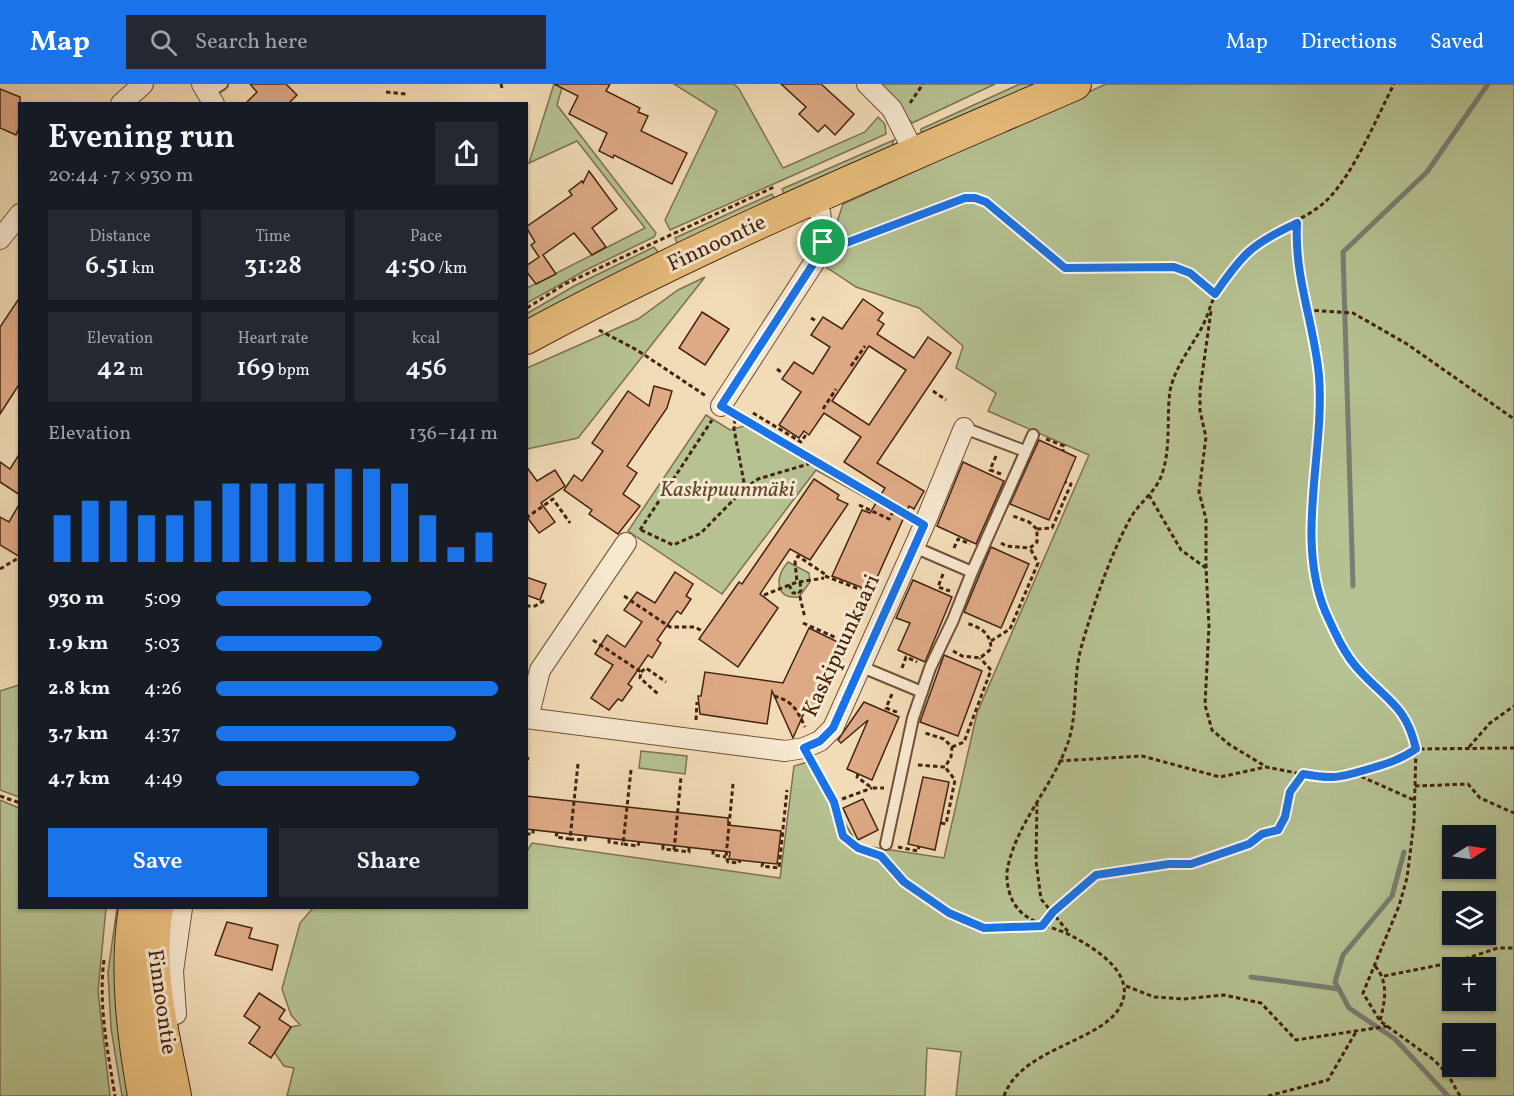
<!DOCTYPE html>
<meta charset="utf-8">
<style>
:root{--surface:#171b24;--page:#242831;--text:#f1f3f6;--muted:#9ea1a6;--accent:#1a73e8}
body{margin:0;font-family:Vollkorn,serif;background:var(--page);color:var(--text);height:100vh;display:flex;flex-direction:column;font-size:22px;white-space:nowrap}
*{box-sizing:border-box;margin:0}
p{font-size:20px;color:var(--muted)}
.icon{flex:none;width:33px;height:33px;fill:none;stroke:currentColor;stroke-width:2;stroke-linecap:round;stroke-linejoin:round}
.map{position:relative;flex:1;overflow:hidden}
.panel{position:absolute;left:18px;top:18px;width:510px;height:807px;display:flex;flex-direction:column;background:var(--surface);border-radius:0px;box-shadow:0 2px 4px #0004}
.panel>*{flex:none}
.needle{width:39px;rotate:78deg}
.controls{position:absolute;left:1442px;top:741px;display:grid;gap:12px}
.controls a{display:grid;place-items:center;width:54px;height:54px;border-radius:0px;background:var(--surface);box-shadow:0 2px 4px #0004;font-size:30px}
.pin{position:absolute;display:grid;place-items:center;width:51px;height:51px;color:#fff;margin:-26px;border:3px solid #fff;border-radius:50%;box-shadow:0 2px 6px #0007}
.round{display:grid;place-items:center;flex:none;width:63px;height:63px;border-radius:0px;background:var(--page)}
.summary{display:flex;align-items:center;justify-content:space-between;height:102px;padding:0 30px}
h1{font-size:33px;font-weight:600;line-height:45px}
.figures{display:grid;grid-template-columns:repeat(3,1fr);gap:9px;height:102px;padding:6px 30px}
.figures div{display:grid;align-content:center;border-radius:0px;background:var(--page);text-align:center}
.figures b{font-size:26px;font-weight:600}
.figures small{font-size:16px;font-weight:400}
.figures p{font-size:16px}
.chart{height:168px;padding:12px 30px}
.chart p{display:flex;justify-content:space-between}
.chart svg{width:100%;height:108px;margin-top:6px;stroke:var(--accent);stroke-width:6}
.action{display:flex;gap:12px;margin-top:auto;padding:12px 30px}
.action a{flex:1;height:69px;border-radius:0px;background:var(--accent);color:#fff;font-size:24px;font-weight:600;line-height:69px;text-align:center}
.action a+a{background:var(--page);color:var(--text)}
ul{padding:0 30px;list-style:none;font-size:20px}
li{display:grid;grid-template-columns:96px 72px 1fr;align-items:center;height:45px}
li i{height:15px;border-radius:8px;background:var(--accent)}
header{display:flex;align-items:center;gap:36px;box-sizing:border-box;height:84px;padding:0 30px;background:var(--accent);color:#fff}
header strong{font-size:28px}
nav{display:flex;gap:33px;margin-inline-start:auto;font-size:21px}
.search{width:420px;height:54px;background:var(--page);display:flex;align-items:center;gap:15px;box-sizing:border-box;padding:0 21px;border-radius:0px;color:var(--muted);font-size:22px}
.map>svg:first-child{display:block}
.green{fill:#b6c292;stroke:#7d7250;stroke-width:1.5;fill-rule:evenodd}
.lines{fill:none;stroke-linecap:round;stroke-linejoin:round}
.stream{stroke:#797e73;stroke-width:5}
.building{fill:#deaa86;stroke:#44230f;stroke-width:1.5;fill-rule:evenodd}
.lane-casing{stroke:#705139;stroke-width:14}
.street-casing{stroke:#705139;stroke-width:22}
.primary-casing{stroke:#44230f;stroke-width:34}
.path{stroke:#44230f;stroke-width:3;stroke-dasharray:4.5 3;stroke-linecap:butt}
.lane{stroke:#f7e8d0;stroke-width:10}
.street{stroke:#f7e8d0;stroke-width:20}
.primary{stroke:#e9be7c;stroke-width:32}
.route-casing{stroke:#fff;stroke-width:12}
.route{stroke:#1a73e8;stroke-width:8}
.labels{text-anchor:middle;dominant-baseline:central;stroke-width:6;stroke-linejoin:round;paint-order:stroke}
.street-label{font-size:22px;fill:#44230f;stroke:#f7e8d0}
.park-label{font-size:22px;font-style:italic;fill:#604b30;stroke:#f7e8d0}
</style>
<header>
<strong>Map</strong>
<div class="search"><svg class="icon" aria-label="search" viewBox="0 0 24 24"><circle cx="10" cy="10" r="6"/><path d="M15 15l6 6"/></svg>Search here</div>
<nav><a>Map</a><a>Directions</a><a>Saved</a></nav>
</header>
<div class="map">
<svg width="1514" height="1012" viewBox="0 0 1514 1012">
<rect width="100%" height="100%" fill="#f2dcb7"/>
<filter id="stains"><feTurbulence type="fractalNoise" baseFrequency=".00333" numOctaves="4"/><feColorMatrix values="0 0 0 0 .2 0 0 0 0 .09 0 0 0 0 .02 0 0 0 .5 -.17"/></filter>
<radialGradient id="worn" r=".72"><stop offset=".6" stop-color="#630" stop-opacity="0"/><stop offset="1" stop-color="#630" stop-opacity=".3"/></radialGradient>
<g class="green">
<path d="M554,0H563L557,21L656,149L654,153L586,186L527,219V204L645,144L577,57L529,79Z"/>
<path d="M674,0H734L739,5L783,84L865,48L878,33L885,40L886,50L670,146L665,136L717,27Z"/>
<path d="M875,0H995L912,39Z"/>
<path d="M1020,0H1052L924,50L921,47V45Z"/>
<path d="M1106,0H1514V1012H956L961,968L927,964L925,1012H287L294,984L284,982L274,968L291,943L300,941L291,931L282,905L300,839L313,824H526L527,767L532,759L780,794L794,682L808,678L858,761L944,774L977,629L1089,371L988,327L996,309L956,284L963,262L919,224L856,203L823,181L843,120ZM1452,752H1485V784H1452ZM1452,818H1485V850H1452ZM1452,884H1485V916H1452ZM1452,950H1485V982H1452Z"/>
<path d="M894,56L889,70L786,114L782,105Z"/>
<path d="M772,110L776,118L680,166L675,154Z"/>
<path d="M654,163L658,168L652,179L527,240L526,230L576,201Z"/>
<path d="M705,193L578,354L527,365V284L638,235L678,206Z"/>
<path d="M706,331L730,346L755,339L919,433L915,441L816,386L722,510L628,447Z"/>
<path d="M788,478L809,489L810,498L799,513C774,515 775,493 788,478Z"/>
<path d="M19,601H20L19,713L0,706V607Z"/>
<path d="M641,667L687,672L685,690L639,684Z"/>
<path d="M0,716L19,724L20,824H106L98,907L110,1012H0Z"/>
<path d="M117,824H122L131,1012H122L111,944L108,888Z"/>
</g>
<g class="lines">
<g class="stream">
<path d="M1353,502L1343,168L1427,88L1488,0"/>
<path d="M1404,768L1392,812L1343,871L1335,898L1349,924L1395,955L1448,1012"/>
<path d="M1251,893L1339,905"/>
</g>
</g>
<g class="building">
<path d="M250,0H286L297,11L288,20H245L257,8Z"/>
<path d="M554,0H610L606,7L640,24L638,28L648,32L641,47L687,69L672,100L614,71L613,74L599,67L607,49L569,30L578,12Z"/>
<path d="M781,0H821L854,30L835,51L825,41L818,48L799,30L806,23Z"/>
<path d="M0,5L20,13V42L16,51L0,44Z"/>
<path d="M589,87L617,125L592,144L606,163L592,171L574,149L543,171L556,190L536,200L526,187V182L539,173L531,161L535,158L526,143L572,111L569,107L582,97L583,99Z"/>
<path d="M20,213V299L0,330V243Z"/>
<path d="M863,215L883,229L878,236L884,240L877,250L914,274L928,253L951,269L877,379L924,407L914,425L909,422L871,507L832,492L862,426L870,429L885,404L844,378L861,353L824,329L809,351L804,347L799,354L779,341L801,308L782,295L794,278L813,290L830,263L811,251L823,233L842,245ZM869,262L906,286L869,341L832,317Z"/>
<path d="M702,228L729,245L705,281L679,264Z"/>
<path d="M654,302L672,307L667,324L627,382L637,389L623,410L640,422L618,450L589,430L592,426L564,406L574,391L582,397L603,367L592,359L628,307L649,322Z"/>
<path d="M1039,356L1076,373L1049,436L1010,420Z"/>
<path d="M20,369V411L0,398V378L10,385Z"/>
<path d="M963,378L1004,397L976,460L937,442Z"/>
<path d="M526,382L537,397L555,386L565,402L541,419L555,438L539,449L526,432Z"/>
<path d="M814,395L839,411L837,415L848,420L810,476L790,465L760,510L778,524L738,583L699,555L739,498L742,500Z"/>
<path d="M20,419V473L0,461V433L9,438Z"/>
<path d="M991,463L1029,480L1001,544L964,528Z"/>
<path d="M675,488L693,500L686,512L691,515L681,530L677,527L657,556L661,559L652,574L648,571L631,596L628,600L632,603L622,617L618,615L609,626L591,614L613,581L595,570L607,551L625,563L642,538L624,526L637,508L655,519Z"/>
<path d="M526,493L546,500L540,516L526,511Z"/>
<path d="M913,496L952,513L925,578L898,566L910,539L896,534Z"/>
<path d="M809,544L848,563L819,625L808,620L793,654L772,607L767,640L700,630L698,612H701L705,588L783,599Z"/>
<path d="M944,571L982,587L958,652L920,638Z"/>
<path d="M864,618L899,633L872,696L847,685L868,636L841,659L838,656Z"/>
<path d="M923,693L949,698L935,766L908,760Z"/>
<path d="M526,712L728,734V741L781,747L777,780L729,775L730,768L526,745Z"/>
<path d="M863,715L878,746L858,756L843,724Z"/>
<path d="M227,838L252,844L249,854L278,861L272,886L215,871Z"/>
<path d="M259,909L285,926L279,935L291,943L271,974L249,959L260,943L244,932Z"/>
</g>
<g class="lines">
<g class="lane-casing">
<g id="lane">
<path d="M207,9L222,0"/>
<path d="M964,344L1025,367"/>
<path d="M914,463L972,488"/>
<path d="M862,583L922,608"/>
<path d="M886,760L913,634L930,584L953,536L972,488L1033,351"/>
</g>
</g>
<g class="street-casing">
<g id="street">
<path d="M202,0L214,20"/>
<path d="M867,0L892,25L915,70"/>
<path d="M121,20L143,0"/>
<path d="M0,155L20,130"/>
<path d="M721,322L817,174C825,152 823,136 816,114"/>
<path d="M526,634L785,667L804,664L820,657L833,644L924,441L964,344"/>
<path d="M528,634L540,586L626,459"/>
<path d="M176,930L173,887L182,824"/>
</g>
</g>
<g class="primary-casing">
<g id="primary">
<path d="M526,254C703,158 891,80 1075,0"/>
<path d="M135,824C125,885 133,951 144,1012"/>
<path d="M157,824C146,888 163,949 175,1012"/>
</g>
</g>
<g class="path">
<path d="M501,0L502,4"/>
<path d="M386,8L406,10"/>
<path d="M910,19L923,0"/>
<path d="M1297,139L1295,169L1319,292L1312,468L1316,498L1325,527L1343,563L1358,585L1391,614L1405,633L1416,665L1414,738L1407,794L1399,822L1363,909L1380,937L1434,976L1448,991L1460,1012"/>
<path d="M839,161L950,118L975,114L986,118L1065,184L1174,183L1190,189L1215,210"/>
<path d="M527,224L565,200L774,103"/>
<path d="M1307,226L1353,229L1407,260L1514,335"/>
<path d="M811,234L816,237"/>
<path d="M599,246L637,266L706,312"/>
<path d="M851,282L865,262"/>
<path d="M777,285L781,288"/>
<path d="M933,307L946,316"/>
<path d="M823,325L836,305"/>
<path d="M753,329L801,358L807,349"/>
<path d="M737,331L907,431"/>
<path d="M735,335L734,345L745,404"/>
<path d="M1046,355L1064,362L1063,367"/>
<path d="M996,372L990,386L1001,390"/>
<path d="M1149,411L1181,466L1206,484L1209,542L1205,621L1212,646L1230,661L1265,682"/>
<path d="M859,421L889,435L895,424"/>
<path d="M526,434L553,415L570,439"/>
<path d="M1037,445L1052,444L1071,400L1065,398"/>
<path d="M640,446L712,336"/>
<path d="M641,446L673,461L701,449L745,404L758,395L815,378"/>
<path d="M1001,459L1006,462L1030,464L1037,458V445L1029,438L1013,432"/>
<path d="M954,464L958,455L970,460"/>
<path d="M1206,484V435L1199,408L1206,353L1200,327V306L1211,227"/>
<path d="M0,485L20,473"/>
<path d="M943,490L938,503L950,507"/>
<path d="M825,492L872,510"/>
<path d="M799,498L824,494"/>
<path d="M800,498L801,506L799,509L805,534"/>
<path d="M789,501L793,509H799"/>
<path d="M764,511L797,498L795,478L798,472L826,491"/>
<path d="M624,512L670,543H695L702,547"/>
<path d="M526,522H535L545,516"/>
<path d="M803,539L850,560"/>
<path d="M593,556L641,588L640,594L658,610"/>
<path d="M991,557L1010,545L1038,479L1030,464"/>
<path d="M953,567L962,572L980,574L991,565C991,549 980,543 966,539"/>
<path d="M902,584L906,573L917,578"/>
<path d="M641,588L646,584L666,598"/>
<path d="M892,610L886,624L899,629"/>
<path d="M774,612C793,617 797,626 805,643"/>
<path d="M808,624L819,629"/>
<path d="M696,636L697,618"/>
<path d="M952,663L964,658L991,586L980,574"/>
<path d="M1469,663L1490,639L1514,622"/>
<path d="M1059,677L1142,672L1220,693L1266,683L1327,695L1360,692L1414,716"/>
<path d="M578,680L570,755L585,756L586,752"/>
<path d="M812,680L834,718L872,704"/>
<path d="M918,681L945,683L951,673L952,663L944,655L925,649"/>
<path d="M526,683L528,673"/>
<path d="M631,686L623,760L638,762L639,758"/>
<path d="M858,690L857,693L872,704H884"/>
<path d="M1351,692L1398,677L1416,665L1514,664"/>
<path d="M733,700L726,773L728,778L739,779L740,776"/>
<path d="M1415,702L1468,700L1480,714L1514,729"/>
<path d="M0,712L20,719"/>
<path d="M834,718C844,754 838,755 874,768"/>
<path d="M1037,718L1036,777L1041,815L1070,850"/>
<path d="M941,739L946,740L955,696L945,683"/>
<path d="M557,748L556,753L570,755"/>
<path d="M526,750H533V746"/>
<path d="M609,755V758L623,760"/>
<path d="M663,761V765L674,766L681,693"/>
<path d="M898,763L918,767L919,762"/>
<path d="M674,766L689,768V764"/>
<path d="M713,766V771L726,773"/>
<path d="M884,775L904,798L949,829L984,844L1008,845L1037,841"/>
<path d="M763,778L762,782L779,784L787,706"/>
<path d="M1042,842L1053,828L1096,791L1169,780H1191L1249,760L1262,750L1278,746L1285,733L1290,708L1303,689"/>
<path d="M104,876C98,921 108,968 115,1012"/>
<path d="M1375,882C1389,898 1385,917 1380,937"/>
<path d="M1384,892L1455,878L1498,864H1514"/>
<path d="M1126,902L1154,913L1183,915L1224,911L1261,919L1296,956L1389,942"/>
<path d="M1004,1012C1022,961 1110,958 1123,916C1132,887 1094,864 1072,852C1047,839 1018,840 1009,807C1007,800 1006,790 1008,782C1018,738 1050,705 1066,664C1079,632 1072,597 1081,564C1092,525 1110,471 1130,435C1138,420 1153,410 1160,395C1172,367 1166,336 1170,307C1174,285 1190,265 1201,245C1207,234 1210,222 1215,211C1223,192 1242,169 1259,157C1280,141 1307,136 1328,115C1354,89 1377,33 1394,0"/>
<path d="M1268,1012L1328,996L1357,946"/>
</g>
<use href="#lane" class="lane"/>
<use href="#street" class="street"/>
<use href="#primary" class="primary"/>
</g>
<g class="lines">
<g class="route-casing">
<path id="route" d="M965,114H975L986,118L1065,184L1174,183L1190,189L1215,210C1243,169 1252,160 1297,139C1294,193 1314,239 1319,292C1325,369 1295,453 1325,527C1334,547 1344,570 1359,586C1386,616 1406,621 1416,665C1401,675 1389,679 1372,684C1341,693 1336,696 1303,690L1290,708L1285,733L1278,746L1262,750L1249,760L1191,780H1169L1096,791L1053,828L1042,842L984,844L949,829L904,798L881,772L858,764L843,752L834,718L804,664L820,657L833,644L924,441L721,322L817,174L823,158L838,162Z"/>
</g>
<use href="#route" class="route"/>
</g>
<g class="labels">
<g class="street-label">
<text transform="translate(717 160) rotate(-25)">Finnoontie</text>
<text transform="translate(842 562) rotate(-65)">Kaskipuunkaari</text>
<text transform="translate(161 918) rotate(82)">Finnoontie</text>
</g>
<g class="park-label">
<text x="727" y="406">Kaskipuunmäki</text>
</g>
</g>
<rect width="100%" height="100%" filter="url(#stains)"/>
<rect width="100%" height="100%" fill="url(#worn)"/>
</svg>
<div class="controls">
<a><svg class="needle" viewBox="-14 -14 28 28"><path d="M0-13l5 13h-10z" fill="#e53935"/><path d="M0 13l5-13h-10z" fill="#9ea1a6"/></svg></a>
<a><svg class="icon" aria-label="layers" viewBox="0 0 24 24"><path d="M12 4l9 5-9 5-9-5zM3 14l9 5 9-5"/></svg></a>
<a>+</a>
<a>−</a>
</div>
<div class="pin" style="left:823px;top:158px;background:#1e9e55"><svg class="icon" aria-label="arrive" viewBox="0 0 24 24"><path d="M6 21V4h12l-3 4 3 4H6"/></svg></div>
<section class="panel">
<div class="summary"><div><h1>Evening run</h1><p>20:44 · 7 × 930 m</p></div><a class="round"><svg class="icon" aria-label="share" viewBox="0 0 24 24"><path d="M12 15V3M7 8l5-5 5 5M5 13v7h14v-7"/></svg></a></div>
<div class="figures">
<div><p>Distance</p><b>6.51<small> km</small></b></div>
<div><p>Time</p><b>31:28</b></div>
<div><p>Pace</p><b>4:50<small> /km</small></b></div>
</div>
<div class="figures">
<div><p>Elevation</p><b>42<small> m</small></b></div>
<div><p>Heart rate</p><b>169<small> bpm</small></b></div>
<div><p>kcal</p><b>456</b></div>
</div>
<div class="chart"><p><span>Elevation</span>136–141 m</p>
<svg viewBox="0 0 160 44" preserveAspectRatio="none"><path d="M5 44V25M15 44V19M25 44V19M35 44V25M45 44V25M55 44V19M65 44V12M75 44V12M85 44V12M95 44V12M105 44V6M115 44V6M125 44V12M135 44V25M145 44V38M155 44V32"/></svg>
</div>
<ul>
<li><b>930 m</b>5:09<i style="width:55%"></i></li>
<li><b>1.9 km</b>5:03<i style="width:59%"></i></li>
<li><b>2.8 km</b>4:26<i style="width:100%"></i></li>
<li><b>3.7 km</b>4:37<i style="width:85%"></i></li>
<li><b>4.7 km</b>4:49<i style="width:72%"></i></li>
</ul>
<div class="action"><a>Save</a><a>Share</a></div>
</section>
</div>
